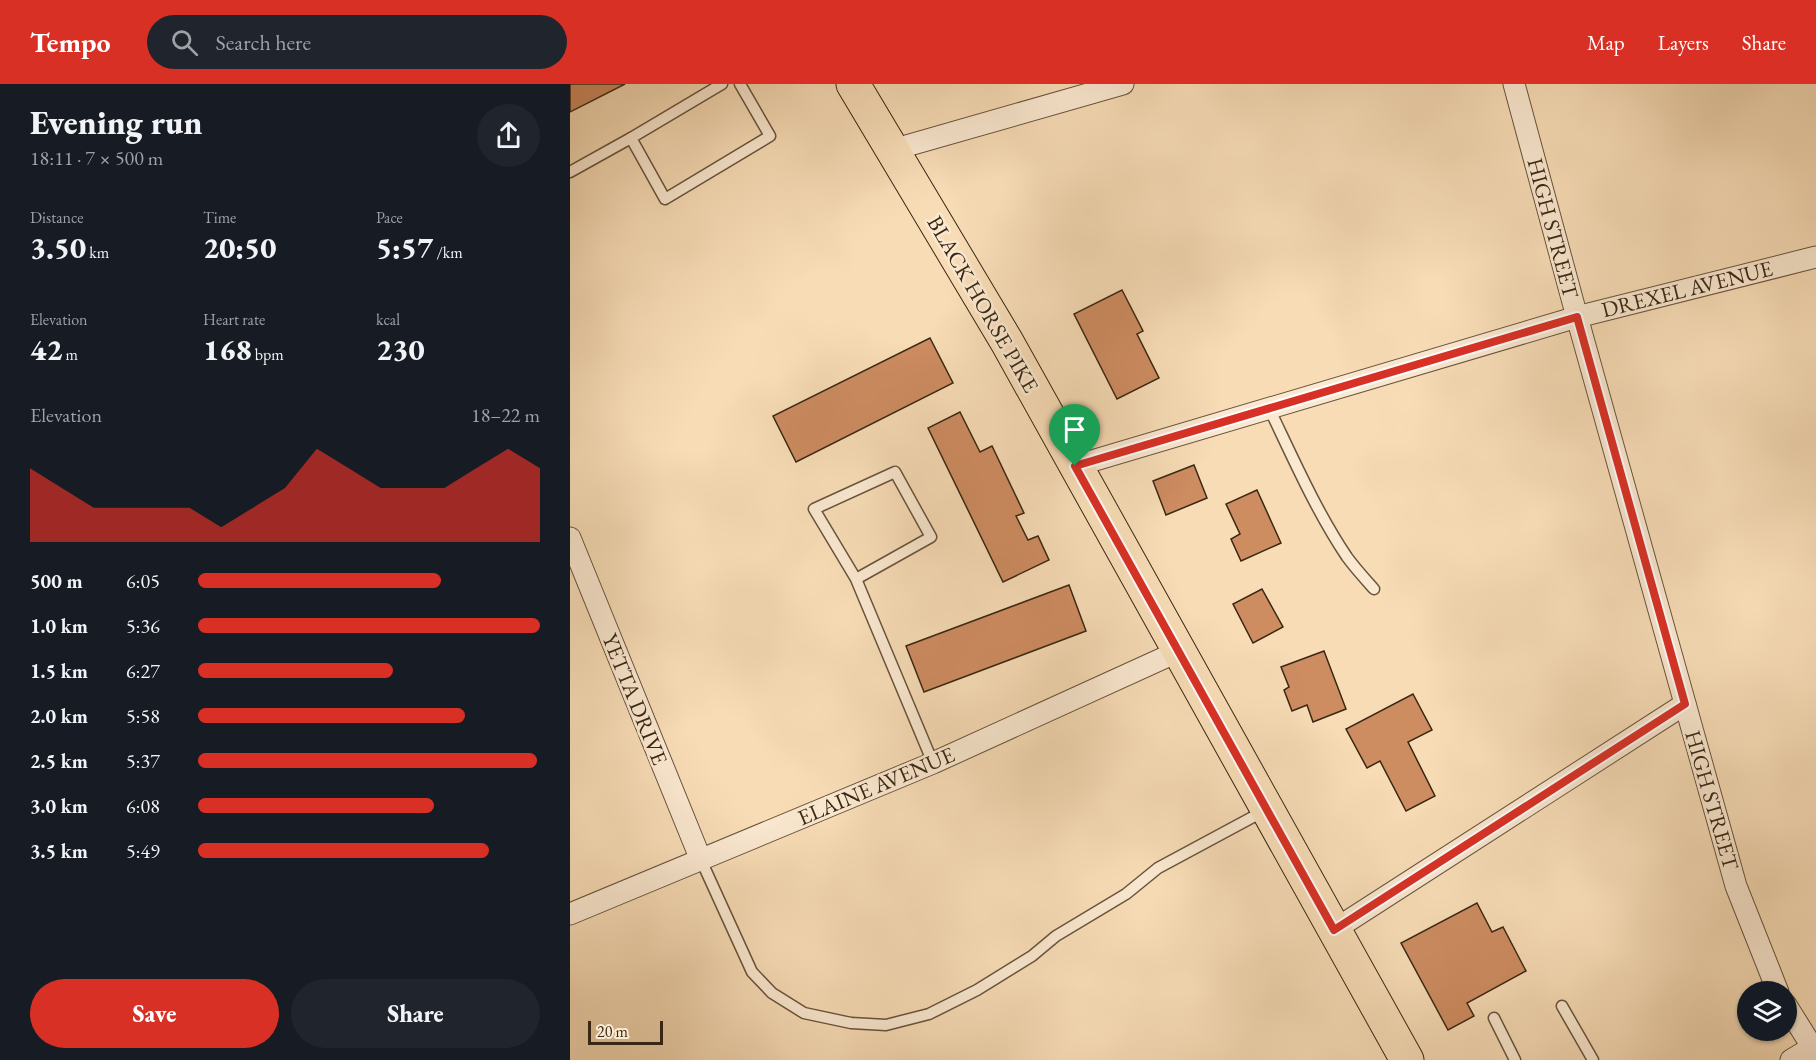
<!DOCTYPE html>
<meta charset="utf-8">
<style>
:root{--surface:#171b24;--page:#20242c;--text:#f1f3f6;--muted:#9ea1a6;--accent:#d93025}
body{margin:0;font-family:"EB Garamond",serif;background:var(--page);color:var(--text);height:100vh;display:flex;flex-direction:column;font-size:22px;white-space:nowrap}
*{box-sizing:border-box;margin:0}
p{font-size:20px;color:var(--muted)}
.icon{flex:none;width:33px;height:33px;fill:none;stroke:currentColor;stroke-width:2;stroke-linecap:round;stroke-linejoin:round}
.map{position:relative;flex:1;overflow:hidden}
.side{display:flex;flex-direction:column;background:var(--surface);width:570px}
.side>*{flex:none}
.fabs{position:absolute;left:1167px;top:897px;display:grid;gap:12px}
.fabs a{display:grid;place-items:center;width:60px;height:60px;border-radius:50%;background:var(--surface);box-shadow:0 2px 4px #0004;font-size:30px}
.scale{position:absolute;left:18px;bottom:15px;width:75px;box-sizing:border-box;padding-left:6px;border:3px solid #392714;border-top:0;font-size:16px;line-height:21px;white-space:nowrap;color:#392714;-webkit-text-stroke:4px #fae8d0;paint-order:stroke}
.pin{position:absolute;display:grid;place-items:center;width:51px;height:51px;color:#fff;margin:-62px -26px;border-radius:50% 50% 50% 0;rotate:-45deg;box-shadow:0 0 6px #0007}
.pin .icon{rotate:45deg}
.round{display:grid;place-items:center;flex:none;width:63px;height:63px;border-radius:32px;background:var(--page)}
.headline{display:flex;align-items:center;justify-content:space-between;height:102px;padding:0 30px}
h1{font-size:33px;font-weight:800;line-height:45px}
.stats{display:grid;grid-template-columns:repeat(3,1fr);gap:9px;height:102px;padding:6px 30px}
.stats div{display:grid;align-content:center}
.stats b{font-size:30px;font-weight:800}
.stats small{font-size:16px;font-weight:400}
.stats p{font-size:16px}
.chart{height:168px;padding:12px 30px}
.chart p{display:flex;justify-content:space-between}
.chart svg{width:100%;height:108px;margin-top:6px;fill:var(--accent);opacity:.7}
.cta{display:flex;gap:12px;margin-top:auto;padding:12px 30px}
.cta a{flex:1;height:69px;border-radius:36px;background:var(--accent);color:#fff;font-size:24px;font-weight:800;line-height:69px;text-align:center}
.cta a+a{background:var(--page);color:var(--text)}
ul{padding:0 30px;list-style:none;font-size:20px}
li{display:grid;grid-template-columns:96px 72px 1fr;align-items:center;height:45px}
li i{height:15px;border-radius:8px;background:var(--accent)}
header{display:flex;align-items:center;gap:36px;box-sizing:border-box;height:84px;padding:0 30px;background:var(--accent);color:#fff}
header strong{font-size:28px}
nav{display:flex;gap:33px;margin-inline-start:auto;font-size:21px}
.search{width:420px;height:54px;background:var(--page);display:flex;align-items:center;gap:15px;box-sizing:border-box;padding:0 21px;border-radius:33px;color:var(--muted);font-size:22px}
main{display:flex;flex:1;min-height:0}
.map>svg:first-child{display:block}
.building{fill:#ce8c61;stroke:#392714;stroke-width:1.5}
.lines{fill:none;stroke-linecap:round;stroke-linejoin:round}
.service-casing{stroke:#68543c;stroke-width:13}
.minor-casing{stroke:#68543c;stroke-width:23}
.primary-casing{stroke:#392714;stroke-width:35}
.service{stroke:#fae8d0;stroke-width:10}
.minor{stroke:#fae8d0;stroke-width:21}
.primary{stroke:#f7dcb6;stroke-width:33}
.route-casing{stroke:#fff;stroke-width:12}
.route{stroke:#d93025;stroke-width:8}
.labels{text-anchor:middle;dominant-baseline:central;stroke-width:5;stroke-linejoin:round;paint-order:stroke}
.street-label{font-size:22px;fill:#392714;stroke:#fae8d0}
</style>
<header>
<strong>Tempo</strong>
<div class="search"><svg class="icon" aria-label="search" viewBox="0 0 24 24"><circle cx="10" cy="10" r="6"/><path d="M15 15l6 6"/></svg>Search here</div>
<nav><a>Map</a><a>Layers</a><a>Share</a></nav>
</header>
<main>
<section class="side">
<div class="headline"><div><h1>Evening run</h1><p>18:11 · 7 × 500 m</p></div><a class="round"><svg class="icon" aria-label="share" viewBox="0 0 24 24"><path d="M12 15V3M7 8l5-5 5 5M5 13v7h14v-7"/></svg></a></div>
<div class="stats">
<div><p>Distance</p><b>3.50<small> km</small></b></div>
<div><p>Time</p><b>20:50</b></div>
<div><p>Pace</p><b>5:57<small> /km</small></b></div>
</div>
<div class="stats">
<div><p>Elevation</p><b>42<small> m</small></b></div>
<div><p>Heart rate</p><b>168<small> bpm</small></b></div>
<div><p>kcal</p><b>230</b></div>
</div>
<div class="chart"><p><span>Elevation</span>18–22 m</p>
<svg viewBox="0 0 160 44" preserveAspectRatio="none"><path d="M0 44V14L10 22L20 30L30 30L40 30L50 30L60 38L70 30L80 22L90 6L100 14L110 22L120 22L130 22L140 14L150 6L160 14V44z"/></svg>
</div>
<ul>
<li><b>500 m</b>6:05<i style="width:71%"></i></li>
<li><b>1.0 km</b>5:36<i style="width:100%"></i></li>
<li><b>1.5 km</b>6:27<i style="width:57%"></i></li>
<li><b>2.0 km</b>5:58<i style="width:78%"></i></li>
<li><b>2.5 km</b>5:37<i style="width:99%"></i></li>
<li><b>3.0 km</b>6:08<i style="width:69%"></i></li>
<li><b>3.5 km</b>5:49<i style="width:85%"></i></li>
</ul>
<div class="cta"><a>Save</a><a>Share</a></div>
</section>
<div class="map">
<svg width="1246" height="976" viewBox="0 0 1246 976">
<rect width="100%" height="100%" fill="#f7dcb6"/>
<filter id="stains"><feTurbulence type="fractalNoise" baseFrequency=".00333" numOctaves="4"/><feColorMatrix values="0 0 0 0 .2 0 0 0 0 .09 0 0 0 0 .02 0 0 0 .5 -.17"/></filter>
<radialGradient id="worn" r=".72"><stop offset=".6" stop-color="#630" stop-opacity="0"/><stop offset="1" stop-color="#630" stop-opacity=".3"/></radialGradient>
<g class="building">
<path d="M0,0H55L0,28Z"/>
<path d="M552,206L573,247L567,250L589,294L547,315L504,230Z"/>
<path d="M360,254L383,299L226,378L203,332Z"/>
<path d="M390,328L410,368L422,362L454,429L446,432L458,456L468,452L479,476L433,498L358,344Z"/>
<path d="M624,381L637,414L596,431L583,397Z"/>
<path d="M687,406L711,459L671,477L661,455L670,450L656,420Z"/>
<path d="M499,501L516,547L354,608L336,562Z"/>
<path d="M692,505L713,543L683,559L663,520Z"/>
<path d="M754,567L776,625L743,638L737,621L722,627L714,606L719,603L711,583Z"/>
<path d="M843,610L862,646L838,658L865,712L836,727L810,677L797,684L776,645Z"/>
<path d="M907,819L922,848L933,843L956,887L897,919L904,932L878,946L831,859Z"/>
</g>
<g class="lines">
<g class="service-casing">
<g id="service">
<path d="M152,0L61,54L95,115L200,52L170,0"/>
<path d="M0,88L61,54"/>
<path d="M699,324C723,374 746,427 777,473C785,484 795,495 804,505"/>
<path d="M286,495L244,425L325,388L361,453L286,495L363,679"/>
<path d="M131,776L182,888L202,909L234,929L281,939L316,941L359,930L407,906L462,872L486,852L556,810L588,784L694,727"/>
<path d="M992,922L1023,976"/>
<path d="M924,934L945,976"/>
</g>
</g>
<g class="minor-casing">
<g id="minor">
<path d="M944,0L1007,233L1166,802L1208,908"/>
<path d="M322,66L553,0"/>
<path d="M505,382L1007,233L1246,173"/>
<path d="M0,454L131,776"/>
<path d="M0,830L363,679L609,567"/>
<path d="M764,846L1115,620"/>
<path d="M1216,921L1246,969"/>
<path d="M1221,976L1246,961"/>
</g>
</g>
<g class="primary-casing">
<path id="primary" d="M283,0L437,258L837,976"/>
</g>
<use href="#service" class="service"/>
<use href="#minor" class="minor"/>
<use href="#primary" class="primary"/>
</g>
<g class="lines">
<g class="route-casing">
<path id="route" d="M1007,233L1115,620L764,846L505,382Z"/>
</g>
<use href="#route" class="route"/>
</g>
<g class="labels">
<g class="street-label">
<text transform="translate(983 144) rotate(75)">HIGH STREET</text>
<text transform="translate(1117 205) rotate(-14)">DREXEL AVENUE</text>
<text transform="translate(413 220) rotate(60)">BLACK HORSE PIKE</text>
<text transform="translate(65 615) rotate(68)">YETTA DRIVE</text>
<text transform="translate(306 702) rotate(-23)">ELAINE AVENUE</text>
<text transform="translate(1142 716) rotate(74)">HIGH STREET</text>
</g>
</g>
<rect width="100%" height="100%" filter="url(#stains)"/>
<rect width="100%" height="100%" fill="url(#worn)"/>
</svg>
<div class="fabs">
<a><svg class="icon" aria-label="layers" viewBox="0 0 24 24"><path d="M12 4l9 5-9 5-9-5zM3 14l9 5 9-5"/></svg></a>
</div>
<div class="scale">20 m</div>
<div class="pin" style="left:505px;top:382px;background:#1e9e55"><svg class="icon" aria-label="arrive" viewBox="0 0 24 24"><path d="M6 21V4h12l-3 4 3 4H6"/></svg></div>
</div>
</main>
